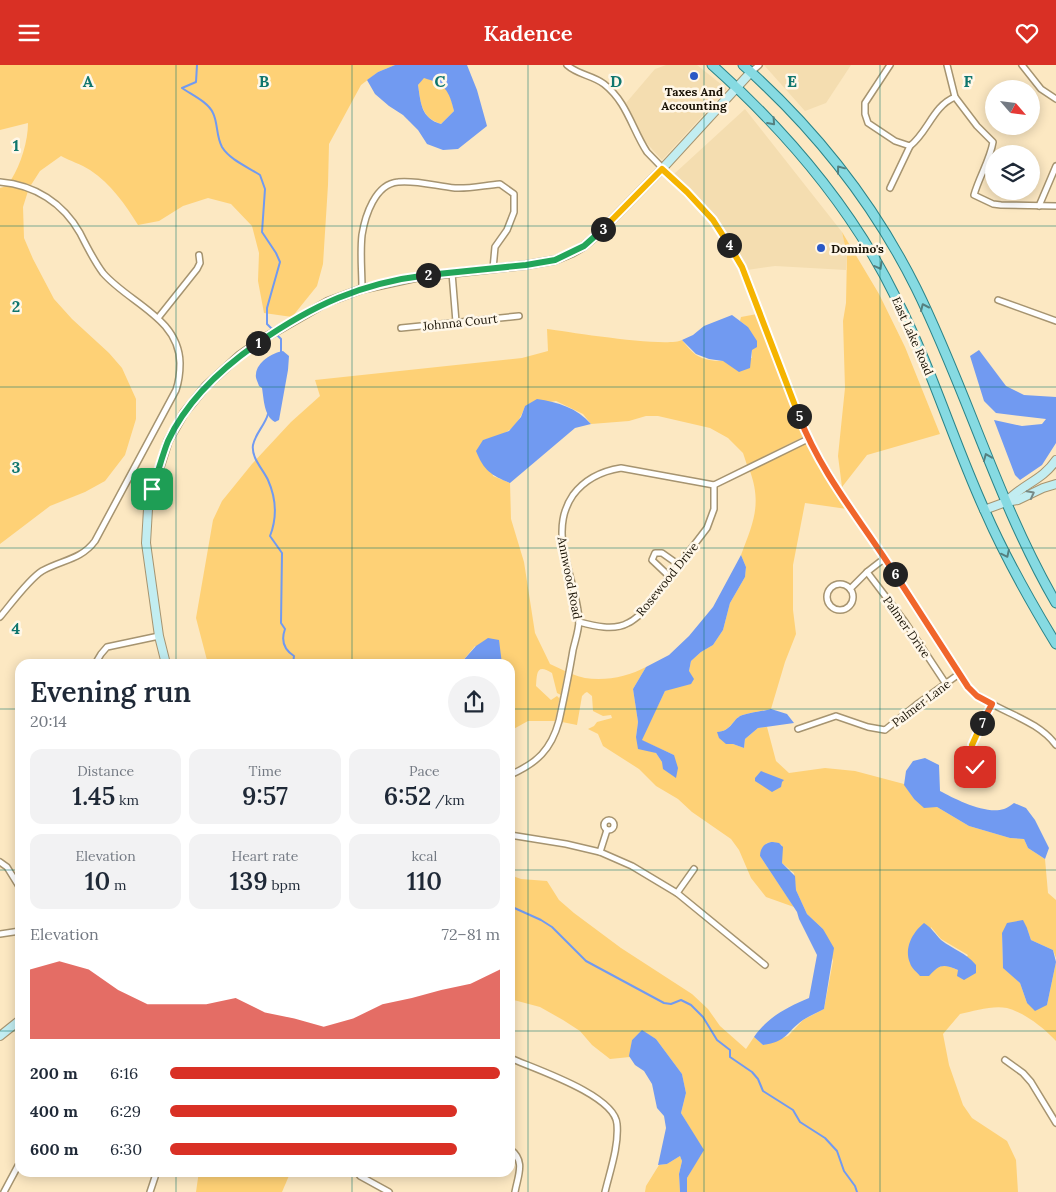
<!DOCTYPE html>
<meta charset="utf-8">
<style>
:root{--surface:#fff;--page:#f2f2f3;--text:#1f2937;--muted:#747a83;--accent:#d93025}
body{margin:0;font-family:Lora,serif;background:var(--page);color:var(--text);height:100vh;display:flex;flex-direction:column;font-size:19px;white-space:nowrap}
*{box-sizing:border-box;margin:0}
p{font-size:16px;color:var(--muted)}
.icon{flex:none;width:28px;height:28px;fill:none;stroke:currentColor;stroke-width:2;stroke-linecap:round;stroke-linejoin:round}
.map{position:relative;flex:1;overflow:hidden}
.drawer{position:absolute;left:15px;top:594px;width:500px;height:518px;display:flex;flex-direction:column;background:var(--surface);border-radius:15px;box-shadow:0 2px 12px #0003}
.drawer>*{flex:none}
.needle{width:32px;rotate:118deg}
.fabs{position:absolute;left:985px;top:15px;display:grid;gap:10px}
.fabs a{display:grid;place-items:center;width:55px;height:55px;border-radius:50%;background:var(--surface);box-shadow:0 2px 12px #0003;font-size:25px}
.pin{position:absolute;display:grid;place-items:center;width:42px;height:42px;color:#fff;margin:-21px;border-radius:10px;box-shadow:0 2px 8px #0006}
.km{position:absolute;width:25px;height:25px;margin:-12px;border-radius:50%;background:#222;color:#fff;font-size:14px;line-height:25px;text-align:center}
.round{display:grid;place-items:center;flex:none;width:52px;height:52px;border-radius:26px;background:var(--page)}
.summary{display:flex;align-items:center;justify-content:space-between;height:85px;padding:0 15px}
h1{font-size:28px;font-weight:600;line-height:38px}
.metrics{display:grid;grid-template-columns:repeat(3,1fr);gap:8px;height:85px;padding:5px 15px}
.metrics div{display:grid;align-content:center;border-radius:12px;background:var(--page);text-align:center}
.metrics b{font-size:25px;font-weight:600}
.metrics small{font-size:14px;font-weight:400}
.metrics p{font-size:14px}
.chart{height:140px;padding:10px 15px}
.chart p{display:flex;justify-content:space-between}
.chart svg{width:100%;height:90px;margin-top:5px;fill:var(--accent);opacity:.7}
ul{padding:0 15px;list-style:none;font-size:16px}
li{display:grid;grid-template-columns:80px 60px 1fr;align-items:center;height:38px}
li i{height:12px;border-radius:6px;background:var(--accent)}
header{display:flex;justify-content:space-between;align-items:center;height:65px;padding:0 15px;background:var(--accent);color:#fff;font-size:22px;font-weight:600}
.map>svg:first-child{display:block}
.built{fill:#f4ddb0}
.green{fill:#fed176;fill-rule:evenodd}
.water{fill:#719af1;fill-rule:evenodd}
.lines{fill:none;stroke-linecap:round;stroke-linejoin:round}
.stream{stroke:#719af1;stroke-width:2}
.street-casing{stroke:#a69470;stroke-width:8}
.secondary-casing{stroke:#a69470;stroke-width:10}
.primary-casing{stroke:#2b8488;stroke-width:11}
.street{stroke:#fff;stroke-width:5}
.secondary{stroke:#c2edf1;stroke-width:8}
.primary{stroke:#86dae2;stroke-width:9}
.oneway{stroke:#55807f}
.oneway2{stroke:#768a87}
.split-1-casing{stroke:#fff;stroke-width:10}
.split-2-casing{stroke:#fff;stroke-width:10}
.split-3-casing{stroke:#fff;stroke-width:10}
.split-4-casing{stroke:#fff;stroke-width:10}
.split-5-casing{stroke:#fff;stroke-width:10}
.split-6-casing{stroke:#fff;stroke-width:10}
.split-7-casing{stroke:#fff;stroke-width:10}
.split-8-casing{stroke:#fff;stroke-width:10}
.split-1{stroke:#22a559;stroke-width:6}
.split-2{stroke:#22a559;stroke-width:6}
.split-3{stroke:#22a559;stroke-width:6}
.split-4{stroke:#f5b400;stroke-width:6}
.split-5{stroke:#f5b400;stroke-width:6}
.split-6{stroke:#f0652b;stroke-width:6}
.split-7{stroke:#f0652b;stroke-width:6}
.split-8{stroke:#f5b400;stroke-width:6}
.grid{fill:none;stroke:#0f766e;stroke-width:1;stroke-opacity:0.55}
.poi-dot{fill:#2a58c6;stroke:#fff7e8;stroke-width:2}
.labels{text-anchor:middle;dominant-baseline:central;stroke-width:5;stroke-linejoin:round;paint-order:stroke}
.poi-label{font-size:12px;font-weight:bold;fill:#191205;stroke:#fff7e8}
.street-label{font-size:12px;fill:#191205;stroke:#fff7e8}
.grid-label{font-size:16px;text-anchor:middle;font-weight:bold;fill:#0f766e;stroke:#fff7e8;stroke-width:5;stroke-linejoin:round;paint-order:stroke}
</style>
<header><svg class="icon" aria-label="menu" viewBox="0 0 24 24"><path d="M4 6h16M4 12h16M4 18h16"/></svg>Kadence<svg class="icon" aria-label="heart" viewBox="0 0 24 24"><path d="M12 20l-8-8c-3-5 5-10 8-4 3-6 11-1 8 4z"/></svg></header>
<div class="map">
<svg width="1056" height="1127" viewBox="0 0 1056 1127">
<rect width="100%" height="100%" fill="#fce8c2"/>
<g class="built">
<path d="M666,0H697L727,24L662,95L641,72L636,58L626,38L655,4Z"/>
<path d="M764,0H851L826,38L805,46Z"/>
<path d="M745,44L842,167L847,190L846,205L775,201L747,205L716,153L674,109Z"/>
</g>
<g class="green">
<path d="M0,0H395L378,7L361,20L329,79L328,120L323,199L317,221L292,252L264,248L258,216L259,188L252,161L231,139L208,133L183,141L159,156L138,160C125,139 111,119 90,105C81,99 70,96 61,91L40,106L31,120L11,115C21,99 28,76 28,58L0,65Z"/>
<path d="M424,12C447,21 449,22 454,46L441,59C421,52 421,39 418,20Z"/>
<path d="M7,121L28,126L23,142L24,173L33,194L54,234L72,254L109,288L122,303L136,334V354L125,390L105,416L85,427L50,441L0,479V123Z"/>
<path d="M842,167L879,229L905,282L940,369L867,390L842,422L838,391L845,323L843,256L846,238L847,190Z"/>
<path d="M757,249L803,372L747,400L743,388L728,373L710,363L658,351H646L629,356L591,359L583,349L556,336L525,341C517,364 506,370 483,375L493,411L510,418L511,454L524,497L535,568L550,599L565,606L561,630L557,628L552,608C536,598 537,609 536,621L551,635L557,631L559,633L560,631L555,656H528L510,666V647L515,641V623L510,618V599H502L501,596L475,581L460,599H208L196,553L213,455L222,436L252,399L291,357L320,331L315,315L522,293L548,286L547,264C570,267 667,283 682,275C686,280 691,286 696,290C713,300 733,295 752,293V284L748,262L740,256L741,252Z"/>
<path d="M806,378L847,444L805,438L793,500V545L796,569L785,597L771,644C763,646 746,648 740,651C732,656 730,666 718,667L733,679L744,683L745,674L758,663L767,662L776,696L789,708L825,703L855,706L904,719L914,734L937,742L969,761L1010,773L1024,774L1028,783L1045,794L1048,828L1056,835V893L1053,885L1031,875L1027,863L1002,868L1003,902L1020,918L1027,938L1047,940L1056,897V976C1044,963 1025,948 1007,943C993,940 974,946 960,949L943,969L949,1000L963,1040L972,1053L1007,1076L1016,1095L1018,1127H687V1113L703,1085L681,1048L686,1028L682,1009L656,974L642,966L632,975L630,992L610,994L592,980L580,966L563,955L540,942L510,934V810L521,814L547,816L559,835L574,848L621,883L692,929L708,944L720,961L746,984L754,972L763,980L788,971L803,955L824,944L833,896L823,864L807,849L796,825L794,808L782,798V780L773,777L767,778L762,783L760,791L794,842L766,832L751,813L739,785L731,774L692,747L678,734L656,721L639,704L603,681L598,669L588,664L594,661L597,657L612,653L611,650L603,651L593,646L592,631L587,627L585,628L582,631L577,660L562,657L572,609C595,619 625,613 646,602L633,624L638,657L636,672L656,688L662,697L674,690L641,675L665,626L676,622L689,606L691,596L701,587L713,580L723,565L730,538L745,512L746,502L741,490C753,458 762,440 750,406ZM931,862L941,874L968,890L958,905L945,900L936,903Z"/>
<path d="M680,1091L682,1096L679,1109L680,1127H645L646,1121L659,1100L667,1099Z"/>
<path d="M199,1106H291L282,1127H196Z"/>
</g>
<g class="water">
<path d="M395,0H467L477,25L487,61L458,84L443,85L427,79L418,65L403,50L389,41L375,29L367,15L378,7ZM424,13C445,19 449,25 454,46L441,59C421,53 421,39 418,20Z"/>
<path d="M732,250L748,262L757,276V282L752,285L750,303L739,307L723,296L709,294L696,289L682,275L693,270L704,261Z"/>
<path d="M979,285L1006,321L1024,330L1056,332V378L1042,400L1020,415L1015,410L994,355L1022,361L1042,359L1046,354L996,348L984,336L970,291Z"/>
<path d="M283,286L289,291L288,305L279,355L275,357C264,351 264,335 262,323L259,321C258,317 255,313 256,309C257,297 272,288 283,286Z"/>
<path d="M537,334C558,337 577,343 591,359L575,363L510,418C491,410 484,406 476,386L483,375L509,366L521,352L525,341Z"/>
<path d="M741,490L746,502L745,512L730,538L723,565L713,580L701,587L691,596L689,606L694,614L691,619L665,626L642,675L674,690L678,703L676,713L663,704L662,697L656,688L638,684L636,672L638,657L633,624L646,602L669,590L689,571L713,542Z"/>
<path d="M488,573L499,575L502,599H460L476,581Z"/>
<path d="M771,644L787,649L794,658L758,663L745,674L744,683L733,679H726L719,673L717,667C731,666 731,657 740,651C746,648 764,646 771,644Z"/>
<path d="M925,693L939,700L940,726C955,734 986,750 1004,744C1007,743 1011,740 1014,738L1026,743L1035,755L1049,783L1045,794L1028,783L1024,774L1010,773L969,761L937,742L924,743L914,734L904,720L906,706L913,696Z"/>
<path d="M761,706L784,715L782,717L781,722L772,727L755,716V713Z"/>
<path d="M773,777L779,778L783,782L782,798L795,811L796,825L807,849L823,864L834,883L824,944C817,948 809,951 803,955C786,967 787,977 763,980L754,972C769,951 786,943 809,933L817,890L799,854L797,847L760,791C760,783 765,777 773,777Z"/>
<path d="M1023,855L1027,863L1031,875L1053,885L1056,897L1047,940L1035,946L1027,938L1020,918L1003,903L1002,868L1007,858Z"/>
<path d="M924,858C932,863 935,869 941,875C954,885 965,887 976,900V908L964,915L957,911L958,905C943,899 940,899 929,911H920C917,907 911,903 910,898C904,883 912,868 924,858Z"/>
<path d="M642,965L656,974L682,1009L686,1028L681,1048L704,1085L687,1113V1127H680L679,1109L682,1096L680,1091L667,1099L658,1100L666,1063L664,1051L657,1043L652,1019L644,1006L635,1000L629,991L632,975Z"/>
</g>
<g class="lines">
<g class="stream">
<path d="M197,0L196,17L182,23C192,30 208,37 213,48C218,58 216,71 222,82C230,95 248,102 260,110L265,124L262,167L276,188L280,197L267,243V259L271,263"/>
<path d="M278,271L281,274V288"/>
<path d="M268,349C265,360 255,369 253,380C251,393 263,404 268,415C276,433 277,453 270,471L282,488L281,558L285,564C281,575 283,584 294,591L293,599"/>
<path d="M510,841L541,855L552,862L586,896L664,938L671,939L681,935L691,940L703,952L717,975L730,985V992L752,1007L758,1014L763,1026L793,1045L800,1057L825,1073L837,1086L844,1106L855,1121L857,1127"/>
</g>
<g class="street-casing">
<g id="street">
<path d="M567,0C578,10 592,10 604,19C627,37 632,64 647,87L713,155L740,198L808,374L839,426L885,493L968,622C993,647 1034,651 1056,680"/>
<path d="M890,0L865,38V49L868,58L895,76L910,81C928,67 933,41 955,32"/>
<path d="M947,0L955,32L977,61L993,77C990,95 979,112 974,130L993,139L1001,140L1056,141"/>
<path d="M1022,0L1041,24L1056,34"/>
<path d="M751,7L759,0"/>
<path d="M0,117C35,120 63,138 80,168C87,182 94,196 103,208C129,238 179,253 180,298C180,307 179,316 176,325L95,476C81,495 61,495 42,506C29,514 11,539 0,552"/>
<path d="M890,123L910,81"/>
<path d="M1039,141L1056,101"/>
<path d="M452,208L456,257"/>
<path d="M362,224C362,206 360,188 362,170C365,151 375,119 398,117C416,115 436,121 455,123C469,124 486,120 500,119L514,129V147L507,165L495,182L493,204"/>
<path d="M998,235L1056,256"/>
<path d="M158,253L197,204L200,198L199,190"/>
<path d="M401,263L519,251"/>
<path d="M867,507L905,557L946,619"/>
<path d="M670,512L652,495L655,488H662L679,500"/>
<circle cx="840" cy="532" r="13"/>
<path d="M850,524L867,507L885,493"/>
<path d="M579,557C594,561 614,566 628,558C633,556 638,551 642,548L707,463L714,444V420"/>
<path d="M95,599L101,589L107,582L159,571"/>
<path d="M798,664L836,651L868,662L885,665L916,640L959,609"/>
<path d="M975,702L972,680L992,639"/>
<path d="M510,710C537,698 551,685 559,656C564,633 569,609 573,585C575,576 579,565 579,555C577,514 546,469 573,430C585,414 602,406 621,403L714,420L808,374"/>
<circle cx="609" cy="760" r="5"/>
<path d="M510,770L566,779L600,787L632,801L677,828L765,900"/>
<path d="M600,787L607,765"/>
<path d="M0,797L7,802L20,823"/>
<path d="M677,828L694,804"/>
<path d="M0,869L20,866"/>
<path d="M510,993C535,1004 615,1030 617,1059C619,1081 610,1106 605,1127"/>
<path d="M1005,995L1023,1008L1031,1017L1056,1058"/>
<path d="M510,1084C526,1096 518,1110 515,1127"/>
<path d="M356,1106L360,1111L389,1127"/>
<path d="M4,1127L20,1097"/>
<path d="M150,1127L155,1112V1106"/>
</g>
</g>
<g class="secondary-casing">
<g id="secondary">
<path d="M1006,437C1021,420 1043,415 1056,395"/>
<path d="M984,445L1006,437L1018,435L1043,423L1056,419"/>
<path d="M166,599L159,571L146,478L148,444L153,424L168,376L184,348L206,321L240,290L266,272L327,237L362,224L417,212L526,200L555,195L572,188L584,181L598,169L662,104L751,7"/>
<path d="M0,971L20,955"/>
</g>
</g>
<g class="primary-casing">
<g id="primary">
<path d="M712,0C786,66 852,143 896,233C931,301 953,376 985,446C1005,492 1030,536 1056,579"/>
<path d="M743,0C814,63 874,139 916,223C967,326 998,438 1056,538"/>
</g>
</g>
<use href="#street" class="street"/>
<use href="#secondary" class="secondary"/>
<use href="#primary" class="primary"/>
</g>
<defs><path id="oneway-chevron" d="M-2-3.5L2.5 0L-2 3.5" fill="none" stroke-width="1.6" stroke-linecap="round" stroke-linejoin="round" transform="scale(1.25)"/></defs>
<g class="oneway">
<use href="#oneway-chevron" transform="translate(772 57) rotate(48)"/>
<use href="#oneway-chevron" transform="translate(840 104) rotate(-127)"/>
<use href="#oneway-chevron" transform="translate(879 201) rotate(61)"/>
<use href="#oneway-chevron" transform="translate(924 242) rotate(-114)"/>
<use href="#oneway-chevron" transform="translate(987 392) rotate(-112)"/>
<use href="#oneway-chevron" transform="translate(1006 489) rotate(64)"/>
</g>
<use class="oneway2" href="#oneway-chevron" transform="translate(1031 429) rotate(-28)"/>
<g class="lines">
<g class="split-1-casing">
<path id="split-1" d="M152,424C158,408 162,391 168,376C187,335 222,303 258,278"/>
</g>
<g class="split-2-casing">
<path id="split-2" d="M258,278C313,240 361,218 428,210"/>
</g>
<g class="split-3-casing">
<path id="split-3" d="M428,210L526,200L555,195L584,181L603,164"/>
</g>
<g class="split-4-casing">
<path id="split-4" d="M603,164L662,104L687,127L713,155L729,180"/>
</g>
<g class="split-5-casing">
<path id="split-5" d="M729,180L742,202L799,351"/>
</g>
<g class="split-6-casing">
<path id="split-6" d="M799,351C821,409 862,457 895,509"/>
</g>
<g class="split-7-casing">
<path id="split-7" d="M895,509L968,622L977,631L992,639L982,658"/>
</g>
<g class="split-8-casing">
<path id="split-8" d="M975,702L972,680L982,658"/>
</g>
<use href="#split-1" class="split-1"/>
<use href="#split-2" class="split-2"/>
<use href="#split-3" class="split-3"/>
<use href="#split-4" class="split-4"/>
<use href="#split-5" class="split-5"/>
<use href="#split-6" class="split-6"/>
<use href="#split-7" class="split-7"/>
<use href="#split-8" class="split-8"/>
</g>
<path class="grid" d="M176,0V599M352,0V599M528,0V1127M704,0V1127M880,0V1127M0,161H1056M0,322H1056M0,483H1056M0,644H20M510,644H1056M0,805H20M510,805H1056M0,966H20M510,966H1056M176,1106V1127M352,1106V1127"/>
<g class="poi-dot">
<circle cx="694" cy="11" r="5"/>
<circle cx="821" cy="183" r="5"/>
</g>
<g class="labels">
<g class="poi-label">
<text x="694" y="26">Taxes And<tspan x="694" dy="14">Accounting</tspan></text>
<text x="831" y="183" text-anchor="start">Domino's</text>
</g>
<g class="street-label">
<text transform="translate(460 257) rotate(-6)">Johnna Court</text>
<text transform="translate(913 271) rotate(66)">East Lake Road</text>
<text transform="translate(570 513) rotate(79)">Annwood Road</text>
<text transform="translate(667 514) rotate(-51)">Rosewood Drive</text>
<text transform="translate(907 562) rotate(55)">Palmer Drive</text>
<text transform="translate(921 638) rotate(-37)">Palmer Lane</text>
</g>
</g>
<g class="grid-label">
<text x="88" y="22">A</text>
<text x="264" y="22">B</text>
<text x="440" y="22">C</text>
<text x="616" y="22">D</text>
<text x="792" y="22">E</text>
<text x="968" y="22">F</text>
<text x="16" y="86">1</text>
<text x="16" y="247">2</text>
<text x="16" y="408">3</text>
<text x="16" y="569">4</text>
</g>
</svg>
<div class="fabs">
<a><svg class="needle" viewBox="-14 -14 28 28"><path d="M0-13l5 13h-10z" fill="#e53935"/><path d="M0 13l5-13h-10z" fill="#747a83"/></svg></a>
<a><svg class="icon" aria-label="layers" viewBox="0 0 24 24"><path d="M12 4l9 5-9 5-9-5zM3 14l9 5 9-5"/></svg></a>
</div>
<div class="pin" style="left:152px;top:424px;background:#1e9e55"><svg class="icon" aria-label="arrive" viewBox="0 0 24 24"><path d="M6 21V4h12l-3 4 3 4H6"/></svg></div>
<div class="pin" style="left:975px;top:702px;background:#d93025"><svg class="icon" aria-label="check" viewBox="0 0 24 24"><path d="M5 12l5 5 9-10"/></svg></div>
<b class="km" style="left:258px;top:278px">1</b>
<b class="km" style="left:428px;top:210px">2</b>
<b class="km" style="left:603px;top:164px">3</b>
<b class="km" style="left:729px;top:180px">4</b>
<b class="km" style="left:799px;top:351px">5</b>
<b class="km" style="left:895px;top:509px">6</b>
<b class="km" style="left:982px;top:658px">7</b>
<section class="drawer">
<div class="summary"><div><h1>Evening run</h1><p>20:14</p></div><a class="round"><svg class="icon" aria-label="share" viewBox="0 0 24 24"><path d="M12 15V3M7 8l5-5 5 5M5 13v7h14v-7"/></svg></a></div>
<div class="metrics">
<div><p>Distance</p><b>1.45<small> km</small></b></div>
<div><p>Time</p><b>9:57</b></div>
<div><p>Pace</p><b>6:52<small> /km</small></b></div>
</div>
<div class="metrics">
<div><p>Elevation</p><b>10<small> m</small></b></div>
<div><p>Heart rate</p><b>139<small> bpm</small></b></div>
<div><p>kcal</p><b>110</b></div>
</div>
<div class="chart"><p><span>Elevation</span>72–81 m</p>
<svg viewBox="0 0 160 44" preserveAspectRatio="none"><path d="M0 44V10L10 6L20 10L30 20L40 27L50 27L60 27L70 24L80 31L90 34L100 38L110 34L120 27L130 24L140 20L150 17L160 10V44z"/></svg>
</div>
<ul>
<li><b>200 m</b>6:16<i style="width:100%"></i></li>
<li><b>400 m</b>6:29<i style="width:87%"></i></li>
<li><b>600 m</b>6:30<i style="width:87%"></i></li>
</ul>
</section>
</div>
